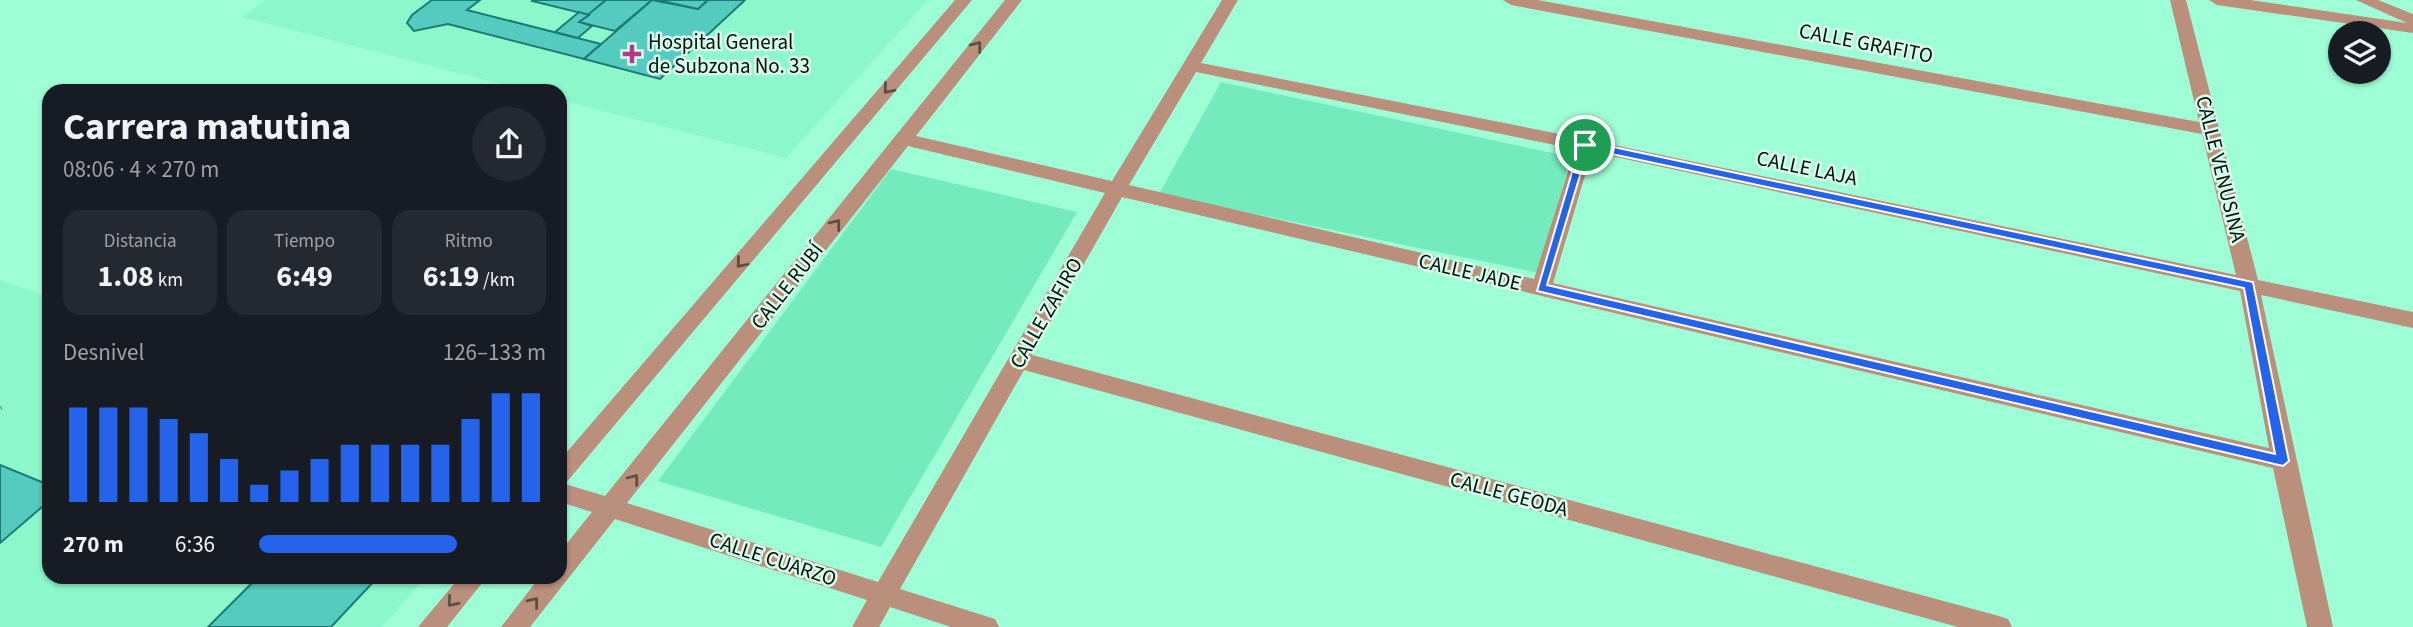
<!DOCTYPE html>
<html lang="es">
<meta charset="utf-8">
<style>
:root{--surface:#171b24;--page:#242831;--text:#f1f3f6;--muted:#9ea1a6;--accent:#2563eb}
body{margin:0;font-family:"Source Sans 3",sans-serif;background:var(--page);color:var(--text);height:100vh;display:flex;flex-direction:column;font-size:26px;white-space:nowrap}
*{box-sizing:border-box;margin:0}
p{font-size:23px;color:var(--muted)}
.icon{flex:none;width:38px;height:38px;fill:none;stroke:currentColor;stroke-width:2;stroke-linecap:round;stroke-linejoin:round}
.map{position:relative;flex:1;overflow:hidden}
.sheet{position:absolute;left:42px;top:84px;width:525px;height:500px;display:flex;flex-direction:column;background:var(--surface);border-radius:21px;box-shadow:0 2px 5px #0004}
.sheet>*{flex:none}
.buttons{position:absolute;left:2328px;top:21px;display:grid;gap:14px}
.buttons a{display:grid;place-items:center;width:63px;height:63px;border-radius:50%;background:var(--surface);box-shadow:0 2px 5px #0004;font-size:35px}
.pin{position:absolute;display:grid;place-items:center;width:60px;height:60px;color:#fff;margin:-30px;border:4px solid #fff;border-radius:50%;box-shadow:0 2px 7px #0007}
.round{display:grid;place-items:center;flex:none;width:74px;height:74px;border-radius:37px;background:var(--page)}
.head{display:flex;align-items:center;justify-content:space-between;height:119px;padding:0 21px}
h1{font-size:38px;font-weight:700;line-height:52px}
.stats{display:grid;grid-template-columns:repeat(3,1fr);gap:10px;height:119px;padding:7px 21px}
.stats div{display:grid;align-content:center;border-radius:18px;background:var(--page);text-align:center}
.stats b{font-size:30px;font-weight:700}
.stats small{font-size:19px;font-weight:400}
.stats p{font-size:19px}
.chart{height:196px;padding:14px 21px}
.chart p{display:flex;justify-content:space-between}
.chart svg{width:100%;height:126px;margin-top:7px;stroke:var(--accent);stroke-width:6}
ul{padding:0 21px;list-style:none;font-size:23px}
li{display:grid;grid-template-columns:112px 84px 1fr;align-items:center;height:52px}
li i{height:18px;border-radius:9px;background:var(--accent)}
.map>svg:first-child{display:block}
.built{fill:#8cf7cb}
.green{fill:#73ebbd}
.building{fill:#55cabe;stroke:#1c7c74;stroke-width:2}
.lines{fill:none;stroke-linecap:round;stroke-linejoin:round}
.path{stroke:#6bb294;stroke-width:4.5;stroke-dasharray:2 6;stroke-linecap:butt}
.minor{fill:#ba8f7b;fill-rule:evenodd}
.oneway{stroke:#5d5042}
.route{fill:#2563eb;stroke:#fff;stroke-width:2;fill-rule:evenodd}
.poi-dot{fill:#b53787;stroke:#dafeed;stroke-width:2.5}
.labels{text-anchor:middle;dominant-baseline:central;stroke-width:5;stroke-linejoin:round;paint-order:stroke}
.poi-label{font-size:21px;fill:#00110a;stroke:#dafeed;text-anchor:start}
.street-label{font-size:21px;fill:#00110a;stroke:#dafeed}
</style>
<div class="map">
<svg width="2413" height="627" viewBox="0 0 2413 627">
<rect width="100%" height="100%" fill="#9efed6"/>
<g class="built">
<path d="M266,0H928L786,158L560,100V91H527L242,17Z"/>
<path d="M0,280L49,297V578H425L382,627H0Z"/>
</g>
<g class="green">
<path d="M1221,82L1571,157L1539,273L1159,194Z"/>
<path d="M891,169L1077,212L881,547L658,481Z"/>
</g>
<g class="building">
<path d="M432,0H480L467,10L601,44L584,59L448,24L414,31L407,23L412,15Z"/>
<path d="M606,0L589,15L532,1L533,0Z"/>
<path d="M606,0H652L615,31L579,22Z"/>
<path d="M652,0L698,9L708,0H745L660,79L584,59Z"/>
<path d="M657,0H708L698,9Z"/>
<path d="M579,12L589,15L579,22L592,26L578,38L555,32Z"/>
<path d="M0,465L49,485V501L0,543Z"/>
<path d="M257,578H377L331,627H208Z"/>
</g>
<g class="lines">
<path class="path" d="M0,408L5,404"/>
<g class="minor">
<path d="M955,0H972L565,484L605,496L1005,0H1022L916,136L1112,181L1222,0H1238L1201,63L1585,139L2236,275L2202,134L1511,5L1503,0H1538L2199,122L2170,0H2186L2258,280L2413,312V328L2261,295L2333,627H2307L2273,468L1122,197L1032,355L1999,616L2008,619L2012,627H1958L1024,370L900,589L995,619L999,627H951L890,607L879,627H852L867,600L615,519L530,627H501L539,578H560V552L592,512L560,502V460ZM1196,72L1575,149L1534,279L1129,185ZM908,146L1105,193L878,582L627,503ZM1592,152L2240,291L2269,448L1553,283Z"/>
<path d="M2209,0H2250L2407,23L2356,0H2378L2413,14V33L2217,5Z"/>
<path d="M459,578H486L447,627H418Z"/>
</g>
</g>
<defs><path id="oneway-chevron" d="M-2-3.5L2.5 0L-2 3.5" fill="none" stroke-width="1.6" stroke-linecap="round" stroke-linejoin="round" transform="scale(1.75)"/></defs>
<g class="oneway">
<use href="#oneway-chevron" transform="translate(977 46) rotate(-52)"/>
<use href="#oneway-chevron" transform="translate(888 89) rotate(130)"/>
<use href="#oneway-chevron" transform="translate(836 224) rotate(-52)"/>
<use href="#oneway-chevron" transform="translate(741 263) rotate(130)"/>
<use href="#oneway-chevron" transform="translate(634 479) rotate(-52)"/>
<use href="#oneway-chevron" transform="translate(452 602) rotate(131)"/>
<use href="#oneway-chevron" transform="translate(534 602) rotate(-51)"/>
</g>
<path class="route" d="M1585,141L2253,282L2289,461L2283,466L1537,291L1580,145ZM1588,149L2244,288L2275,454L1547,285Z"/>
<path class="poi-dot" d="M628.5 43.5h7v7h7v7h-7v7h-7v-7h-7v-7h7z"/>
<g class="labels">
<g class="poi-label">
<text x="648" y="42">Hospital General<tspan x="648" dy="24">de Subzona No. 33</tspan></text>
</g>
<g class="street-label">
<text transform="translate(1866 43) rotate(11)">CALLE GRAFITO</text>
<text transform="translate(1807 168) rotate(12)">CALLE LAJA</text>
<text transform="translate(2221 169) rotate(76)">CALLE VENUSINA</text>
<text transform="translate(1470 272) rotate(13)">CALLE JADE</text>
<text transform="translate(787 286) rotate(-52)">CALLE RUBÍ</text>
<text transform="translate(1046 313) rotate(-60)">CALLE ZAFIRO</text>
<text transform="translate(1509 494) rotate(15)">CALLE GEODA</text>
<text transform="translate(773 559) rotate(18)">CALLE CUARZO</text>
</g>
</g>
</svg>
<div class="buttons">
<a><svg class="icon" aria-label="layers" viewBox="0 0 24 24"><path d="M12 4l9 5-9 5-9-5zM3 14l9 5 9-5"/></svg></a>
</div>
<div class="pin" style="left:1585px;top:145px;background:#1e9e55"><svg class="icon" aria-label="arrive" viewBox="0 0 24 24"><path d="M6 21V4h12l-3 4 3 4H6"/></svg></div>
<section class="sheet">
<div class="head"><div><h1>Carrera matutina</h1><p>08:06 · 4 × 270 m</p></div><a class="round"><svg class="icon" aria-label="share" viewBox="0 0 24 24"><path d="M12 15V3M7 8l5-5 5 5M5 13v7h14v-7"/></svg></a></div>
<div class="stats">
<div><p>Distancia</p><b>1.08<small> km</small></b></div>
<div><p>Tiempo</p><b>6:49</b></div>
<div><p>Ritmo</p><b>6:19<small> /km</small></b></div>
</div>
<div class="chart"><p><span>Desnivel</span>126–133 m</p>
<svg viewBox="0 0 160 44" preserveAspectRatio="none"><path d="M5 44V11M15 44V11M25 44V11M35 44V15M45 44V20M55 44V29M65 44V38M75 44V33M85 44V29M95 44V24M105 44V24M115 44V24M125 44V24M135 44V15M145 44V6M155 44V6"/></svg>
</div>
<ul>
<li><b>270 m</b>6:36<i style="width:69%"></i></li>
</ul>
</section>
</div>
